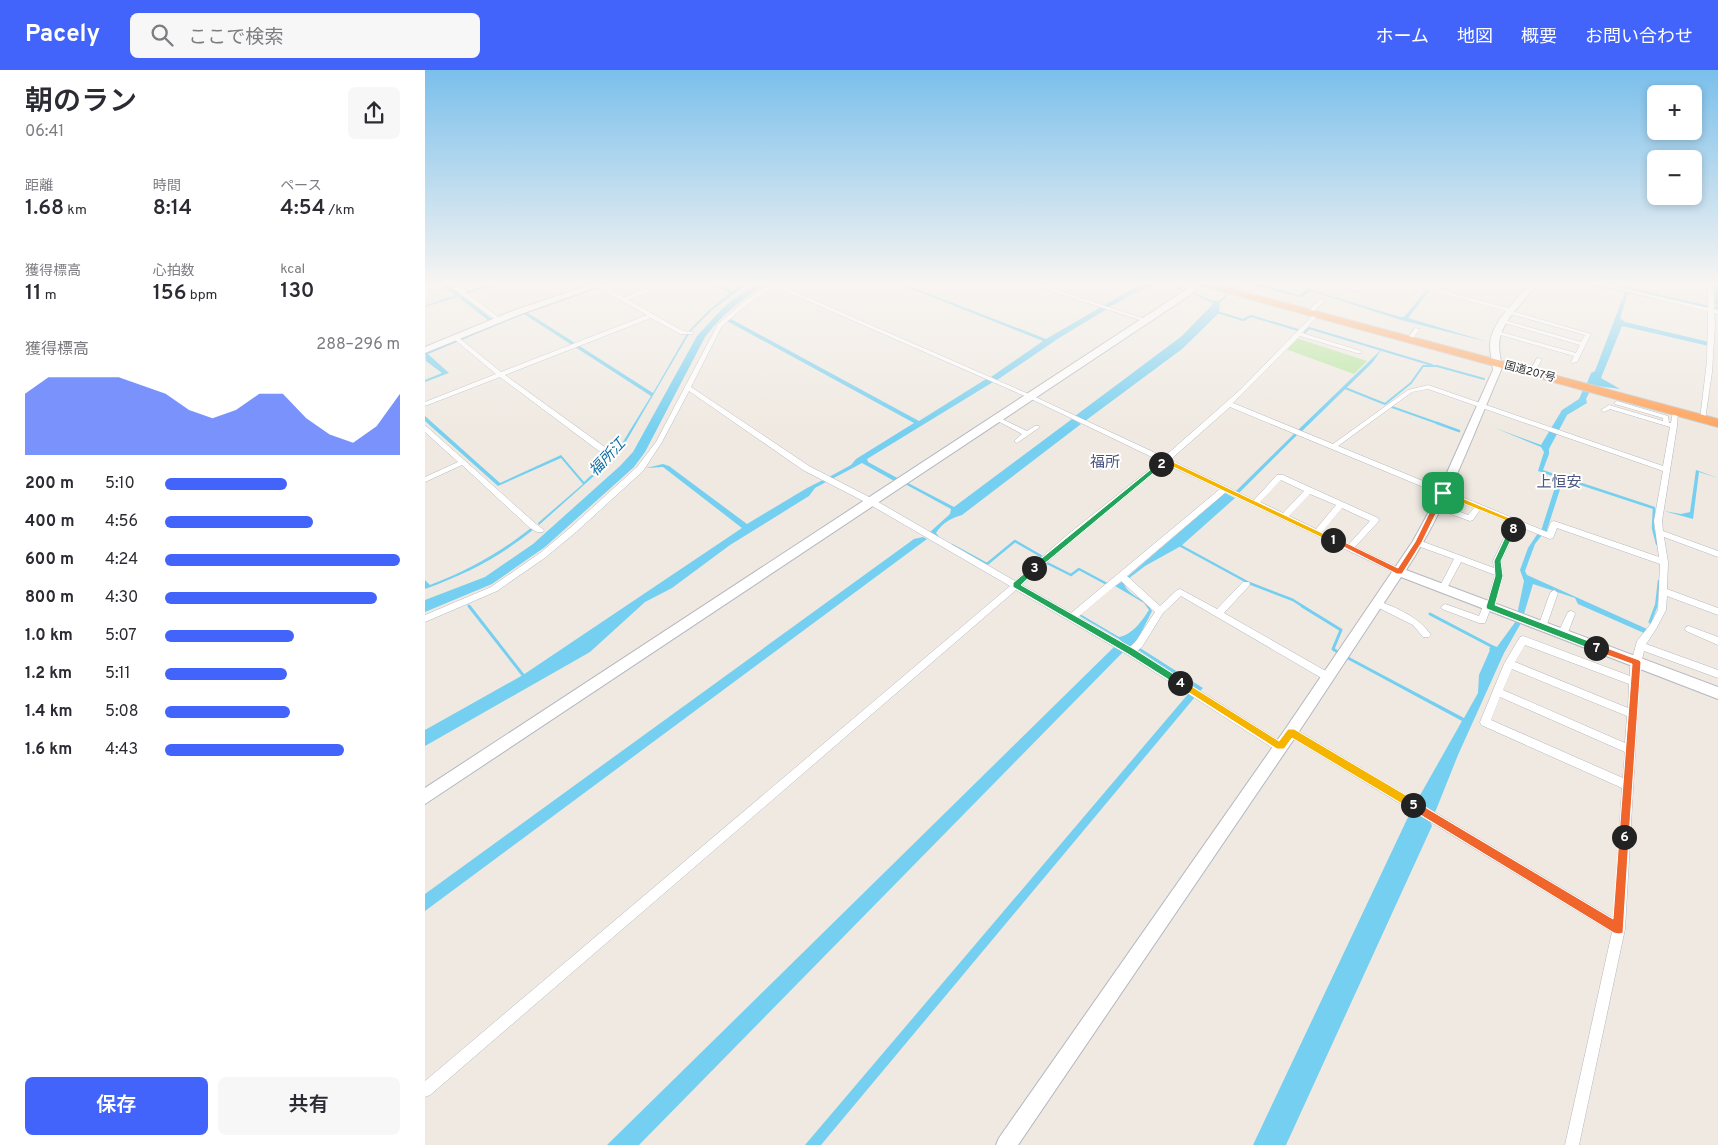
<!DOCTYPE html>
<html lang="ja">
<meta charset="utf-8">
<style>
:root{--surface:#fff;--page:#f7f7f7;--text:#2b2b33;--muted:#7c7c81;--accent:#4264fb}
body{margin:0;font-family:Overpass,"Noto Sans JP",sans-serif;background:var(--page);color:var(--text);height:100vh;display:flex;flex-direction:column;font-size:19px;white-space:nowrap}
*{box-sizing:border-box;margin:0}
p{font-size:16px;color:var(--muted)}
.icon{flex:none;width:28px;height:28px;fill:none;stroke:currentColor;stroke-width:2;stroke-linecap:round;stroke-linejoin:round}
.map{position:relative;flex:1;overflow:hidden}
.panel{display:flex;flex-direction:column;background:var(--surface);width:425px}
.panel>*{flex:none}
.buttons{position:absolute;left:1222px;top:15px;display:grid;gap:10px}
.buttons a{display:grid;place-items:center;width:55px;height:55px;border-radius:8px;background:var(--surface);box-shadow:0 2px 8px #0003;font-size:25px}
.pin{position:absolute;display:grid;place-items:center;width:42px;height:42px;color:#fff;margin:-21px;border-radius:10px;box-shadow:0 2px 8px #0006}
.km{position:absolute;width:25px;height:25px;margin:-12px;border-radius:50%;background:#222;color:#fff;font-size:14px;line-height:25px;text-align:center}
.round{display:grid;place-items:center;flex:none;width:52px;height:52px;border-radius:8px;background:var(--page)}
.summary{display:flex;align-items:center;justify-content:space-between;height:85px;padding:0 25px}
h1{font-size:28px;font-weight:600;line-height:38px}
.metrics{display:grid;grid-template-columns:repeat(3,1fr);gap:8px;height:85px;padding:5px 25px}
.metrics div{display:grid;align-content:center}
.metrics b{font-size:21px;font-weight:600}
.metrics small{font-size:14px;font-weight:400}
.metrics p{font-size:14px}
.chart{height:140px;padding:10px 25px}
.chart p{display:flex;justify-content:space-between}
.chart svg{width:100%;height:90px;margin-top:5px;fill:var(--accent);opacity:.7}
.cta{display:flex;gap:10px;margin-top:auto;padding:10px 25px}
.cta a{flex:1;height:58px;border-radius:8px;background:var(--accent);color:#fff;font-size:20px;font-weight:600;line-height:58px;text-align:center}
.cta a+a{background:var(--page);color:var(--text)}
ul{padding:0 25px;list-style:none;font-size:16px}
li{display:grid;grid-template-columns:80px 60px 1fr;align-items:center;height:38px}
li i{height:12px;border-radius:6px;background:var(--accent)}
header{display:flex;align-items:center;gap:30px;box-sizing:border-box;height:70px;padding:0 25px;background:var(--accent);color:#fff}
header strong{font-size:24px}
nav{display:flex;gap:28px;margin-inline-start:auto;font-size:18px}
.search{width:350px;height:45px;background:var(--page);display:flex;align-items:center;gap:12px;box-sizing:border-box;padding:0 18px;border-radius:8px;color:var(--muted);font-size:19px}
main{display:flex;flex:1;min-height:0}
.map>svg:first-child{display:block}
.industrial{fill:#e3e1e8}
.green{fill:#b6e59e}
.water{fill:#75cff0}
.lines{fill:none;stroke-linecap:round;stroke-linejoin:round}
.stream-far2{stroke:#75cff0;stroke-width:2}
.stream-far1{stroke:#75cff0;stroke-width:2.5}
.stream{stroke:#75cff0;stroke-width:3}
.street-casing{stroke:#b4b7c1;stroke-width:1}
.secondary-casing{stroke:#b4b7c1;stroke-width:2}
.highway-casing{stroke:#c9c9c9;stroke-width:2}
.street{fill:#fff;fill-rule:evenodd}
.secondary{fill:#fff;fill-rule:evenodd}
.highway{fill:#ffa35c;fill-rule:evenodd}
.split-1{fill:#f0652b;stroke:#fff}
.split-2{fill:#f5b400;stroke:#fff}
.split-3{fill:#22a559;stroke:#fff}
.split-4{fill:#22a559;stroke:#fff}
.split-5{fill:#f5b400;stroke:#fff}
.split-6{fill:#f0652b;stroke:#fff}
.split-7{fill:#f0652b;stroke:#fff}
.split-8{fill:#22a559;stroke:#fff}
.split-9{fill:#f5b400;stroke:#fff}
.labels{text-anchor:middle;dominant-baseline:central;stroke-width:4;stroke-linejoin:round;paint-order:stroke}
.far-street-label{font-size:11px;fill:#2e2e2e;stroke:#fff}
.water-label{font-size:15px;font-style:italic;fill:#0d6fa3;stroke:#fff}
.neighbourhood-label{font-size:15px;fill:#4d5680;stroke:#fff}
</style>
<header>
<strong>Pacely</strong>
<div class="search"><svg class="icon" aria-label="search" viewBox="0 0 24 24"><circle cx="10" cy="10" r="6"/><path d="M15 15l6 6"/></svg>ここで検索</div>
<nav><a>ホーム</a><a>地図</a><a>概要</a><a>お問い合わせ</a></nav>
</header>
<main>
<section class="panel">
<div class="summary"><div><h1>朝のラン</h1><p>06:41</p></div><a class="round"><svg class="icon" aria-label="share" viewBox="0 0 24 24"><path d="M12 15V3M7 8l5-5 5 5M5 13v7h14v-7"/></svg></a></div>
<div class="metrics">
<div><p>距離</p><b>1.68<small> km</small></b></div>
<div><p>時間</p><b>8:14</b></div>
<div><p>ペース</p><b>4:54<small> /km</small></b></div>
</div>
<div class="metrics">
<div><p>獲得標高</p><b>11<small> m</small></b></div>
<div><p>心拍数</p><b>156<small> bpm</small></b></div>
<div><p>kcal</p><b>130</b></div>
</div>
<div class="chart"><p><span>獲得標高</span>288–296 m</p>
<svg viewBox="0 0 160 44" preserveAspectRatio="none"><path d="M0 44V14L10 6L20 6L30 6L40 6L50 10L60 14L70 22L80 26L90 22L100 14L110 14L120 26L130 34L140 38L150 30L160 14V44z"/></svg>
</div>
<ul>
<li><b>200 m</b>5:10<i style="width:52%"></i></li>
<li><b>400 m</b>4:56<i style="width:63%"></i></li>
<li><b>600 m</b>4:24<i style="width:100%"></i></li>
<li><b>800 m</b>4:30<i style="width:90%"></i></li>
<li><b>1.0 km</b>5:07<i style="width:55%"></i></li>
<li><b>1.2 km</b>5:11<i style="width:52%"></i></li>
<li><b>1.4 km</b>5:08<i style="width:53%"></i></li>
<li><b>1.6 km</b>4:43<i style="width:76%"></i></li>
</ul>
<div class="cta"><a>保存</a><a>共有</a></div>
</section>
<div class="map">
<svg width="1293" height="1075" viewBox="0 0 1293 1075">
<rect width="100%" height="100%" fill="#efe9e1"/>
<path class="industrial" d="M606,212H705L673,233Z"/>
<path class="green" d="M868,267L942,291L929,304L858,278Z"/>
<g class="water">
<path d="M14,212H19L35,224L69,212H78L36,225L68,250L191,212L103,243L228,323L263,262L284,240L305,223L283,212H288L307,221L321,212H325L287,240L265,262L196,380L188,389L114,455L113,453L158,414L136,388L73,416L0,351V346L75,413L136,385L159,412L193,380L226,326L99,244L3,284L24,303L0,312V310L17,303L1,291L0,282L63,257L62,249L33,227L0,237V236L30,225Z"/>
<path d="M336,212H344C320,227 298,243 280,267L220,382L209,397L120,477L67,514L0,542V530L60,507L108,474L195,396L208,382L272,266L296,240L310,228Z"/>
<path d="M469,212H474L621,269L676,237L682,239L634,268L572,310L566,307L618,271Z"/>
<path d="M720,212H732L684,237L679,235Z"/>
<path d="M818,212H827L874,225L883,219L975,247H979L1002,219L1005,220L983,248L1063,272L976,250L886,221L877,227L871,226Z"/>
<path d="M1172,212L1200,217L1202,212H1207L1205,218L1289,237L1293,236L1290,234L1289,218L1291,212H1293V240Z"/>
<path d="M1200,222L1203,223L1195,248L1200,252L1284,272V276L1197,256L1176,308L1195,319L1165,315L1162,313L1166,303L1170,301Z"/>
<path d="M788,231H795L794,243L757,279L660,351L650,346L757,266L787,235Z"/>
<path d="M306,249L494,351L561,309L568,312L442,389L443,392L476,410L471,412L437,393L407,409L404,407L426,395L431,389L489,353L302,251Z"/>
<path d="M957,279L947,293L876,362L873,360Z"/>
<path d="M1158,320L1165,321L1161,329L1162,333L1142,345L1124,379V384L1118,400L1144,409V411L1138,410L1121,463L1116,461L1133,408L1113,401L1119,382L1116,377L1070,358L1116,375L1137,340L1154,329Z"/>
<path d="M647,349L656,354L537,445C526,448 517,453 511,463L515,468L504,463L525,444L526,439L480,414L483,413L529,437Z"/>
<path d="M870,363L873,364L814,423L810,422Z"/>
<path d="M238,394L244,396L322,454L382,418L398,410L401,412L390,418L384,426L305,475L247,518L220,532L165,582L0,676V660L98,605L317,458L238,397L221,398Z"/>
<path d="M1271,400L1293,408L1274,402L1268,449L1239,441L1256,444L1265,442Z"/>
<path d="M800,423L810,428L756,476L720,496L703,509L701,508Z"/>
<path d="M106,458L109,459C73,488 43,503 0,519V510L5,515C44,500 73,484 106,458Z"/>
<path d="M1113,463L1117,465L1110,474L1100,501L1102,505L1222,559L1219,563L1153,534L1150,528L1108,514L1098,547L1092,545L1099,511L1095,500L1103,478Z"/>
<path d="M498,467L502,469L0,841V824L489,469Z"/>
<path d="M698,511C702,527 719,526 727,541L710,575L702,577L694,569L653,545L655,544L694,567C707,565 717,551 724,540L719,533L690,516Z"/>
<path d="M1091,551L1096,553L1079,583L1033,685L1011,740L1005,750L1007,756L861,1075H828L985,743L1037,651L922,589L924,587L1039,648L1053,623L1054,605L1065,580L1064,579L1067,575L1072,577Z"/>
<path d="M689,577L698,582L214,1075H182Z"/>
<path d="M715,578L778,618L774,622L768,618V616L713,580Z"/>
<path d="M764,623L770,627L396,1075H380Z"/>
</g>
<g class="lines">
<g class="stream-far2">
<path d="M1158,212L1230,228"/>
<path d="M752,218L760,221"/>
<path d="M809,219L818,212"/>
<path d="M766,222L792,234L804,223"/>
<path d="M792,242L818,250L826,246L873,260"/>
<path d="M880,262L884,258L1007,295"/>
<path d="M920,318L960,334L986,313L998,296H1012L1059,309"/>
<path d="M967,337L1015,354"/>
</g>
<g class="stream-far1">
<path d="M1012,353L1034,361"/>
<path d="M1144,410L1229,438L1228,458L1232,474"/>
<path d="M527,475L562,494L590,471L616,486"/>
<path d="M756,476L824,513L868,530L879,537"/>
<path d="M620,492L646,505L654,499L682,514"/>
<path d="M1231,537L1234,511"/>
</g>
<g class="stream">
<path d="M44,536L98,605"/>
<path d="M877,536L916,560L908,579L914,583"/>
<path d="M1005,544L1066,576"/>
<path d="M1225,552L1231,536"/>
</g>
<g class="street-casing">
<g id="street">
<path d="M15,212H25L36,220L61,212H68L40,222L77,250L72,251L21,213L0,220V216Z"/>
<path d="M238,212H245L203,230L258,261L268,262V264H255L226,248L80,305L188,383V387H182L75,307L0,336V332L71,304L29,269V267H33L76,302L222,245L171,216V214H175L199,228Z"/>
<path d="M349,212H354L352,214L606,325L739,387L816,319L891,242L894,244L877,263L936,281V283H932L875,266L808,333L908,374L983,320L1003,315L1238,396L1245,357L1185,339L1179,342L1176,340L1184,335L1238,351V348L1190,334V332L1192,331L1243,346L1244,353H1246L1248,342L1249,341H1253L1252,356L1237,451L1238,461L1293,481V487L1239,467L1243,492L1242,519L1293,538V545L1242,526L1241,540L1231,559L1221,574L1293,600V608L1219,581L1215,597L1200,859L1154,1075H1140L1187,862L862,665L861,662L862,659L866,658L870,659L1189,849L1197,718L1056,655L1055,652L1079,594L1095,567L1098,566L1205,606V597L1212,571L1225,555L1233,540L1235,494L1132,458L1128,468L1125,469L1093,456L1076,491L1078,506L1069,537L1068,539L1065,540L1060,553H1054L1017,539L1016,537L1020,534L1054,546L1059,534L1062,533L1070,505L1036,492L1021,520H1015L1014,518L1029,489L990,475L989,473L990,471H996L1069,498L1068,491L1086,453L1055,440L1048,450L1045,451L1009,438L1008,436L1009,434L1012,433L1043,445L1049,438L805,337L745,390L829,430L852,405H858L953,448L954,450L953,452L930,477L978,500L979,502L978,504H972L801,422L702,506L735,536L752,520L755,519L792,539L818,512H824L825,514L824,516L799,543L906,604L908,607L906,610L903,611L900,610L756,526L738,543L717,577L712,581L859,674L860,677L859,680L855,682L851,680L703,585L591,520L5,1025L0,1027V1011L585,516L442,433L378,400L264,321L237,372L218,401L151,462L121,487L72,521L0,552V545L66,517L115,483L145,458L212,397L231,372L293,254L321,230ZM349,216L602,327L735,391L642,465L590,511L448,429L384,396L266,317L297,256L325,232ZM1003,319L1238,401L1229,451L1234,487L1129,451L1126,452L1122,462L913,376L987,322ZM740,394L795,419L646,543L597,515L648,469ZM856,410L879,421L858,443L835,432ZM885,424L911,435L891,459L864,446ZM917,438L945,451L924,474L897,462ZM696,511L730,542L711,571L705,577L653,547ZM1100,575L1204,614L1203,638L1090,592ZM1087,599L1202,646L1200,673L1078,620ZM1075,627L1200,682L1198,708L1066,650Z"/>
<path d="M599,212H607L723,250L718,251Z"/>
<path d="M903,212H911L932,217L938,212H944L933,221Z"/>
<path d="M976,212H984L1087,239V241L1166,264L1152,292L1147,293L1146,292L1149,286L1069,263L1072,261L1151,283L1155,275L1076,252L1079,250L1156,272L1160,265L1082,243V241Z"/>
<path d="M1162,212H1171L1283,238V212H1288L1289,239L1293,240V244L1289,243L1290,255L1287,302L1280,350L1278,351L1275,349L1282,291L1283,241Z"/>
<path d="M894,229L899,230L887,244H883V242Z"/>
<path d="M990,258L995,259L987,270H983L982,269Z"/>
<path d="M1112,288L1117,289L1109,304H1105L1104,303Z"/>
<path d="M571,346L602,361L610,356H614L615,357L592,373L589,371L597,364L569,349V347Z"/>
<path d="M0,356L2,357L111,454L119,460L118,462H112L105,458L37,395L0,412V407L33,392L0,362Z"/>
<path d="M1129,520L1133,523L1121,557L1120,559H1114L1113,557L1125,523Z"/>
<path d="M953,531C971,537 995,548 1006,565L1004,567H998L988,555L950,536L949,534L950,532Z"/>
<path d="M1146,541L1149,542L1150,544L1142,565L1140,567H1134L1132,565L1142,544L1143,542Z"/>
<path d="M1264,556L1293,567V575L1261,561L1260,559L1261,557Z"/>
</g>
</g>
<g class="secondary-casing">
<g id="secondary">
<path d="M174,212H185L96,244L0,283V277L90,240Z"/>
<path d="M769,212H777L765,225L0,734V718L759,221Z"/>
<path d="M1105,212H1113C1100,232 1074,251 1074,276C1074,284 1077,292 1076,300C1047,367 1022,438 981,500L1293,617V629L976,507L871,666L593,1075H571L574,1068L861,658L988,471L1007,436L1068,300C1068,292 1065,284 1065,276C1066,250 1092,232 1105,212Z"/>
</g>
</g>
<g class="highway-casing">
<path id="highway" d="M767,212H782L1293,349V357L769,214Z"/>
</g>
<use href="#street" class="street"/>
<use href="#secondary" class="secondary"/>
<use href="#highway" class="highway"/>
</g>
<linearGradient id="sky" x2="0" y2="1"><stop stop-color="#7abfeb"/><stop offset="0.59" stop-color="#f8f5f2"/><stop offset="1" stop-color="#f8f5f2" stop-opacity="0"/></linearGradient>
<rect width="1293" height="362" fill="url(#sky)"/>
<path class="split-1" d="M1015,421L1021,423L997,472L977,504H972L905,470L911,468L973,498L990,472Z"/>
<path class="split-2" d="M737,389H742L912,470L906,472L740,393L733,395L732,394Z"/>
<path class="split-3" d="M736,391L738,392V395L612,500H607V496Z"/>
<path class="split-4" d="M609,495L612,496V500L596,515L709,579L758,610V615H752L703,584L588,517V513Z"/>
<path class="split-5" d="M755,609L854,671L863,659H869L991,731V738H984L867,668L859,679H852L752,615L751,613Z"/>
<path class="split-6" d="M988,730L1188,849L1194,767L1199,762L1203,764L1204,767L1198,863L1194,864L1189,863L984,738V731Z"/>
<path class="split-7" d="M1171,574L1214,590L1216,592L1204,767L1199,772L1194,767L1207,594L1168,580V575Z"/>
<path class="split-8" d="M1088,457L1091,459L1076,491L1078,506L1070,535L1174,575V580H1168L1062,539L1061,537L1070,506L1069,491L1084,459Z"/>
<path class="split-9" d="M1015,421H1020L1094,452L1090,461H1085L1087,453L1015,424Z"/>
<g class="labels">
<g class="far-street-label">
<text transform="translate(1105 302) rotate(15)">国道207号</text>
</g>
<g class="water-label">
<text transform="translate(183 388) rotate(-47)">福所江</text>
</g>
<g class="neighbourhood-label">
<text x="680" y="393">福所</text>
<text x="1134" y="413">上恒安</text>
</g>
</g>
</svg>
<div class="buttons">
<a>+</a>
<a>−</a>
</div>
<div class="pin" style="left:1018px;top:423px;background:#1e9e55"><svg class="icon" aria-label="arrive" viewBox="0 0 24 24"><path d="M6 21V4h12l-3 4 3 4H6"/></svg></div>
<b class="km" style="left:908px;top:470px">1</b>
<b class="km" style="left:736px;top:394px">2</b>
<b class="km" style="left:609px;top:498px">3</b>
<b class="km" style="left:755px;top:613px">4</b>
<b class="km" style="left:988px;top:735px">5</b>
<b class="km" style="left:1199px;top:767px">6</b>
<b class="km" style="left:1171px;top:578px">7</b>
<b class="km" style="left:1088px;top:459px">8</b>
</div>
</main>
